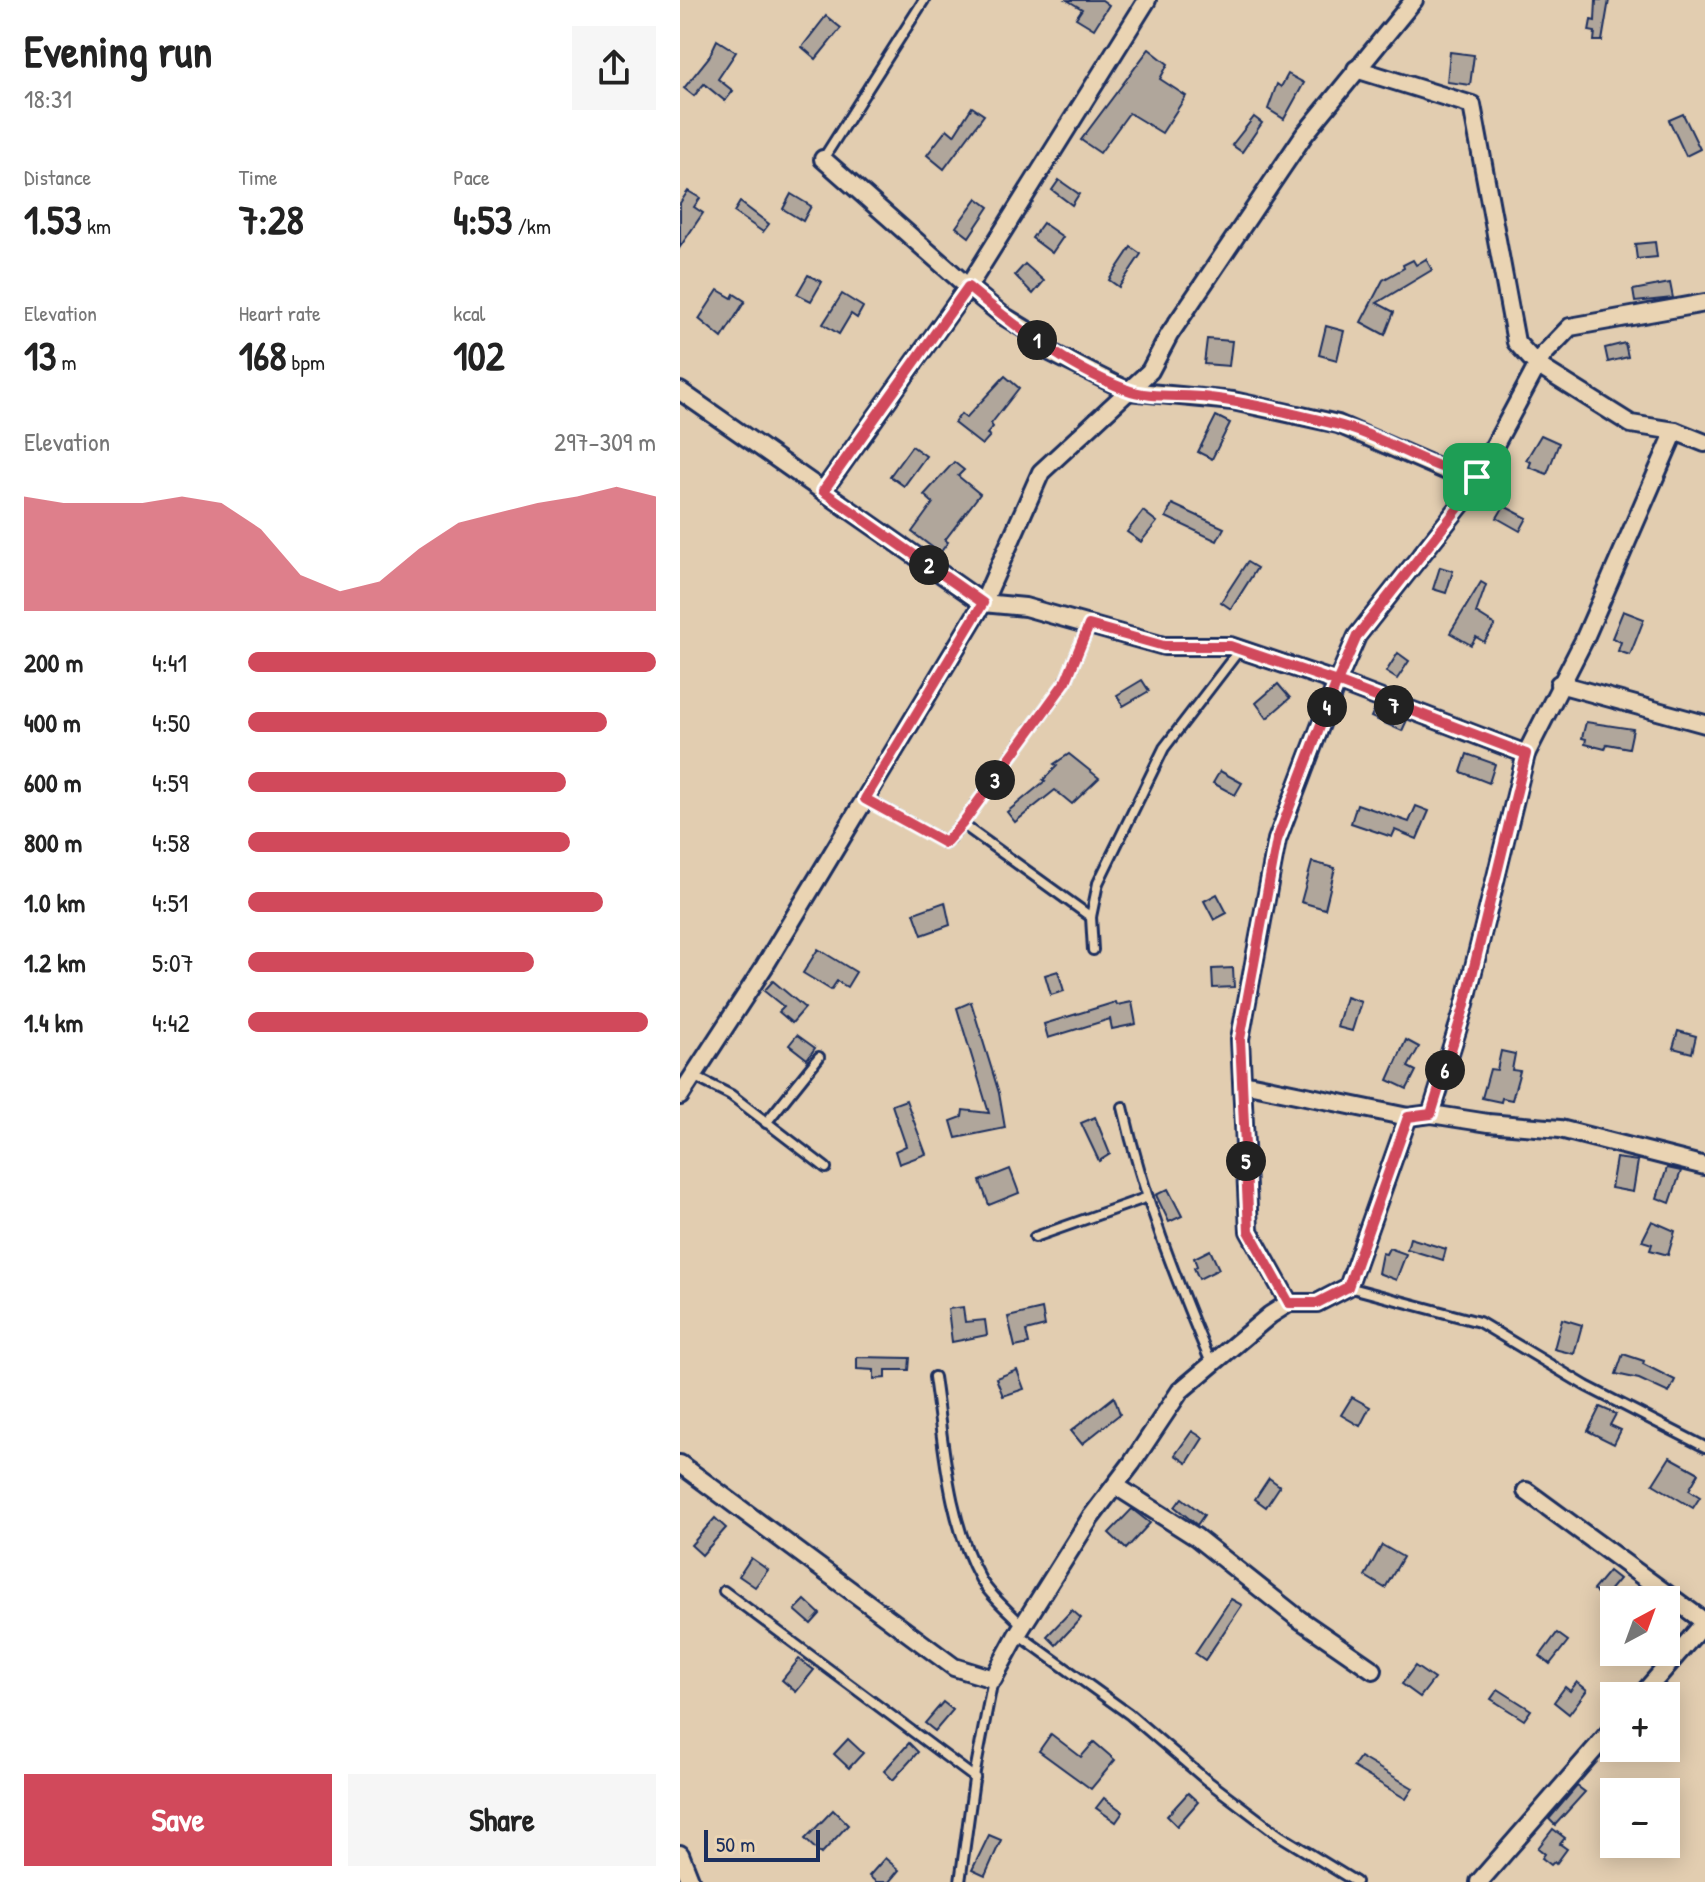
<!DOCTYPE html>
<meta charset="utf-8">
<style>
:root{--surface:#fff;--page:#f6f6f6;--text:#222;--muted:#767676;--accent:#d1495b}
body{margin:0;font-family:"Patrick Hand",sans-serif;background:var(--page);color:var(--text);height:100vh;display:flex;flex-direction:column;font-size:30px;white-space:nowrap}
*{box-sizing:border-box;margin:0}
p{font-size:26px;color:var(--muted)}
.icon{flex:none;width:44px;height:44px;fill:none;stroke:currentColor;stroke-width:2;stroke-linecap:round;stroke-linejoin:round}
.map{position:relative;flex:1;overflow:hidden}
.sheet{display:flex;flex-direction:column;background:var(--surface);width:680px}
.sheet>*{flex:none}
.needle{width:52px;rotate:41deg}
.tools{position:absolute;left:920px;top:1586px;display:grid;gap:16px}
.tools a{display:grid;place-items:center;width:80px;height:80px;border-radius:0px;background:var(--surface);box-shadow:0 4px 20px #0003;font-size:40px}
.scale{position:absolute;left:24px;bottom:20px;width:116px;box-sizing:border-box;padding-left:8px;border:4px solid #1b2f5e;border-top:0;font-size:22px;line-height:28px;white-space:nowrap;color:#1b2f5e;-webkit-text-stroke:6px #ead4b3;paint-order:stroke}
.pin{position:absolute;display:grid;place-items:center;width:68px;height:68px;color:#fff;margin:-34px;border-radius:16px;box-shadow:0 4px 12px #0006}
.km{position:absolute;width:40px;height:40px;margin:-20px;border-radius:50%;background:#222;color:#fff;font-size:22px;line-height:40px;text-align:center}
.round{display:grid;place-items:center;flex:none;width:84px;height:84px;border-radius:0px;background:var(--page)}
.overview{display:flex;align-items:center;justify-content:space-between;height:136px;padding:0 24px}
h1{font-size:44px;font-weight:800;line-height:60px}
.figures{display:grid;grid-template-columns:repeat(3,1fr);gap:12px;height:136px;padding:8px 24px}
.figures div{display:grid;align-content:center}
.figures b{font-size:40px;font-weight:800}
.figures small{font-size:22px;font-weight:400}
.figures p{font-size:22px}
.chart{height:224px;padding:16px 24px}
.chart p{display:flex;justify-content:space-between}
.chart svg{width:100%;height:144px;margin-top:8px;fill:var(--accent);opacity:.7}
.action{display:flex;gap:16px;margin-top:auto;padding:16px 24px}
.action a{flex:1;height:92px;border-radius:0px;background:var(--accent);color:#fff;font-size:32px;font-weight:800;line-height:92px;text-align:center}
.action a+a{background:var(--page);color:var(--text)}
ul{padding:0 24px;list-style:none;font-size:26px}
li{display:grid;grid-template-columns:128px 96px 1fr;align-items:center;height:60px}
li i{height:20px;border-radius:10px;background:var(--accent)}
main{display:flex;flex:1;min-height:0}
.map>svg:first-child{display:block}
.building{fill:#b0a69b;stroke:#1b2f5e;stroke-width:2}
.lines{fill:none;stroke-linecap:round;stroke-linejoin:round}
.lane-casing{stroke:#1b2f5e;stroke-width:14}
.street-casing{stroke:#1b2f5e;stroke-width:22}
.lane{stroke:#ead4b3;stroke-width:8}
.street{stroke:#ead4b3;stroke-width:16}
.route-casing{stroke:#fff;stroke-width:16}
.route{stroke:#d1495b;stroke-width:10}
</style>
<main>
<section class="sheet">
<div class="overview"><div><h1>Evening run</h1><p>18:31</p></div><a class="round"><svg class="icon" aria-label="share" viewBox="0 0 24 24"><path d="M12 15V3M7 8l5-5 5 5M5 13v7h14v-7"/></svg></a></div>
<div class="figures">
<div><p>Distance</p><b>1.53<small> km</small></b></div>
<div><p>Time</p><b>7:28</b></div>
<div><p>Pace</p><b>4:53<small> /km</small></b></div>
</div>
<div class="figures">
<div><p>Elevation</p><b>13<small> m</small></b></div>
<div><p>Heart rate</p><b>168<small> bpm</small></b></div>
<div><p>kcal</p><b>102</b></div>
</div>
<div class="chart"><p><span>Elevation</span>297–309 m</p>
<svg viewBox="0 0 160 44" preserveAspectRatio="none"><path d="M0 44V9L10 11L20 11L30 11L40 9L50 11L60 19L70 33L80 38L90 35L100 25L110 17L120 14L130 11L140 9L150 6L160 9V44z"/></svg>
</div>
<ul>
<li><b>200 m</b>4:41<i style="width:100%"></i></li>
<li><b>400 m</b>4:50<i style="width:88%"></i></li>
<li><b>600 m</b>4:59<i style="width:78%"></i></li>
<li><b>800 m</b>4:58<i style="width:79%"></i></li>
<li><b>1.0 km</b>4:51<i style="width:87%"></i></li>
<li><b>1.2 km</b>5:07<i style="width:70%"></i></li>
<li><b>1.4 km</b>4:42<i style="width:98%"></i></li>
</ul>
<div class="action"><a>Save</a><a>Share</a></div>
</section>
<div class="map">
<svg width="1025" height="1882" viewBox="0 0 1025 1882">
<rect width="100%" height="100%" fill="#e2cdb0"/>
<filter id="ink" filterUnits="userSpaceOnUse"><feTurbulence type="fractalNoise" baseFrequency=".0125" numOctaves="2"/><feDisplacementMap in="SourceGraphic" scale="16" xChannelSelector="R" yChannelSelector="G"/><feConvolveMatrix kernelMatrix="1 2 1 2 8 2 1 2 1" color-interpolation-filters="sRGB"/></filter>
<g filter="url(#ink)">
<g class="building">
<path d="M387,0H422L429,5L414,29L396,18L402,9Z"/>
<path d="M916,0H929L922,41H914L915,32L909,31L911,20L915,21Z"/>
<path d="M146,16L161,28L136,59L122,47Z"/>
<path d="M37,40L56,52L38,79L53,91L45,101L24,84L14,96L4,88L29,57Z"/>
<path d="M469,49L488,64L480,79L506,96L482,133L449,113L420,153L401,140Z"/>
<path d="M770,52L794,55L790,85L767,82Z"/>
<path d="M608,74L624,83L604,119L588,109L597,84L601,87Z"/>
<path d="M292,107L304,115L264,169L247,155L267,129L274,135Z"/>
<path d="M1003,114L1020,149L1006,156L989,120Z"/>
<path d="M574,117L582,123L562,152L552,145Z"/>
<path d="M379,180L399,194L392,205L372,190Z"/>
<path d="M8,191L20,198L14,207L23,213L0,247V203Z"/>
<path d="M111,194L131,206L123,221L103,209Z"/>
<path d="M297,198L309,207L289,237L276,227Z"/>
<path d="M60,202L89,224L83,232L54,212Z"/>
<path d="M363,223L383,237L372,253L352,238Z"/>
<path d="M975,242L977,257L957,259L955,244Z"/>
<path d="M451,247L461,254L439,287L429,280Z"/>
<path d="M746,259L752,270L697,303L714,312L705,335L681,322L703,280L724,268L723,265L733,260L736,265Z"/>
<path d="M345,264L364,281L353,294L335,275Z"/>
<path d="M128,275L142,282L131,301L117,294Z"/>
<path d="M990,283L993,298L955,302L953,290Z"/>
<path d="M38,290L52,298L54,294L65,301L42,338L19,319Z"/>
<path d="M162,294L183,307L177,318L171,314L159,334L143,324Z"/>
<path d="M646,326L664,331L657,360L639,355Z"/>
<path d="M527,339L552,341L549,366L524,364Z"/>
<path d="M945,343L948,357L928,362L925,348Z"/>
<path d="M325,376L339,388L311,424L313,427L307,434L310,436L302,445L274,423L281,414L286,418Z"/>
<path d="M536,416L550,423L532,459L518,452Z"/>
<path d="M861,435L879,443L867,474L849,467L851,462L846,460Z"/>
<path d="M232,446L246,456L224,486L210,476Z"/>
<path d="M274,462L284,470L278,476L300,494L265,540L268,542L260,553L232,532L253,503L244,495Z"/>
<path d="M492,504L544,528L537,541L486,517Z"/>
<path d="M824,506L847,518L840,531L817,518Z"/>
<path d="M463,511L477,522L461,542L447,532Z"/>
<path d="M567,562L577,568L551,609L541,602Z"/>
<path d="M760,567L773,571L766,593L753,589Z"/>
<path d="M801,582L806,585L796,613L815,625L804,642L796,637L791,645L770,633Z"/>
<path d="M943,611L964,619L950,655L938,651L941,642L932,638Z"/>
<path d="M718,653L729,661L717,679L706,672Z"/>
<path d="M462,680L469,691L443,706L437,695Z"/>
<path d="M598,684L610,698L587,718L576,703Z"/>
<path d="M695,708L727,720L722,731L691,717Z"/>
<path d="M906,722L953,729L949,748L927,744L925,749L905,744L906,739L902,738Z"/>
<path d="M389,754L419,778L392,804L375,790L335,822L327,812L365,781L363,780L377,766L374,764Z"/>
<path d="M787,754L815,764L809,783L781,772Z"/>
<path d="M540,771L562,783L555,795L533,783Z"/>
<path d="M677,804L729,822L736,806L749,811L737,839L715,830L712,837L671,823Z"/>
<path d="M632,862L655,868L645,909L621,902Z"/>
<path d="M537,894L547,913L534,920L524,901Z"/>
<path d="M265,902L270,925L242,935L234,913Z"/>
<path d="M138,949L176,972L167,987L157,981L151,990L123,973Z"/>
<path d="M553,968L554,987L533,988L532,969Z"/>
<path d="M378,971L384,991L371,995L365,975Z"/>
<path d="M93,981L125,1008L112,1023L99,1012L104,1007L84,991Z"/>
<path d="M666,997L681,1002L672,1031L657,1027Z"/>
<path d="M291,1002L319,1093L325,1128L276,1138L271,1121L282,1117L283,1110L309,1113L277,1008Z"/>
<path d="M436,1002L437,1005L452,1002L456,1024L432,1029L430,1019L368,1038L364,1024Z"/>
<path d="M998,1031L1016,1036L1012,1053L993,1048Z"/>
<path d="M117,1035L135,1048L127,1059L109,1045Z"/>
<path d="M726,1040L739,1047L728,1067L736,1071L727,1089L708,1080Z"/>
<path d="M821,1051L835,1054L832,1070L840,1071L832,1100L822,1098L821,1102L802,1098L810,1069L817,1070Z"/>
<path d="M226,1100L246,1154L219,1164L215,1151L226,1146L212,1105Z"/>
<path d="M415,1117L430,1154L419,1161L401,1123Z"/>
<path d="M936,1158L958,1161L953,1192L931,1188Z"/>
<path d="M987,1168L1001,1171L990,1203L977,1198Z"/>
<path d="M330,1169L339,1193L309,1205L300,1181Z"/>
<path d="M488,1189L502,1216L489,1222L476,1195Z"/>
<path d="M972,1221L995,1231L988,1255L970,1250L972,1244L962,1241Z"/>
<path d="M730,1238L766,1249L763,1260L727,1249Z"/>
<path d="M709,1248L726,1254L716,1280L698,1273L702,1253L706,1254Z"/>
<path d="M530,1250L539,1269L519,1279L514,1268L517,1266L514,1258Z"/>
<path d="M283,1307L285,1322L305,1320L307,1335L272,1342L268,1309Z"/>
<path d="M362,1309L365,1326L346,1331L349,1344L335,1347L328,1317Z"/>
<path d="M882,1319L902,1325L894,1354L874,1349Z"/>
<path d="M943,1354L964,1361L963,1364L995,1380L989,1393L959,1379L936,1374Z"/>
<path d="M177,1357L230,1358L229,1370H206V1378L194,1379V1370L177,1369Z"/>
<path d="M337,1370L344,1389L323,1396L316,1378Z"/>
<path d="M434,1397L440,1414L402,1444L391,1431Z"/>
<path d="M672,1397L690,1407L680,1426L661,1415Z"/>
<path d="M920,1407L936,1414L930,1425L941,1430L934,1444L908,1431Z"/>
<path d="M512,1431L523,1438L507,1463L495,1455Z"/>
<path d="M990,1457L1019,1473L1009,1490L1020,1497L1013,1508L973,1484Z"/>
<path d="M589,1478L600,1486L586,1507L575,1499Z"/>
<path d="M502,1498L524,1515L517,1525L495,1507Z"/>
<path d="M452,1509L470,1523L446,1549L429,1533Z"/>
<path d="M35,1518L46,1528L22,1555L11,1545Z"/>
<path d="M702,1545L723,1557L705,1588L685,1576Z"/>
<path d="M71,1558L88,1570L75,1587L59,1576Z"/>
<path d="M929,1571L939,1579L923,1598L913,1590Z"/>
<path d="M551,1599L562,1605L525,1660L515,1653Z"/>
<path d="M125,1600L140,1614L131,1624L115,1610Z"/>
<path d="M392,1610L401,1618L376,1645L367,1636Z"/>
<path d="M877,1633L888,1641L870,1664L860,1656Z"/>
<path d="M119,1659L134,1670L116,1692L102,1680Z"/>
<path d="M735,1666L754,1679L740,1697L722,1684Z"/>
<path d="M897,1682L907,1690L889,1714L874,1702L885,1687L890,1691Z"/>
<path d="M818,1689L851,1710L844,1720L811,1699Z"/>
<path d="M263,1702L273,1710L255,1731L245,1723Z"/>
<path d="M371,1734L401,1757L414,1742L435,1760L411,1789L359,1751Z"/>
<path d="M168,1739L183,1753L169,1768L154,1754Z"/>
<path d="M229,1743L238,1752L213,1780L204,1771Z"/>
<path d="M680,1757L733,1788L726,1799L673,1767Z"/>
<path d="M897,1786L905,1792L875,1825L869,1819Z"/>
<path d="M508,1793L518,1802L497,1826L487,1816Z"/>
<path d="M424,1798L443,1812L436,1822L416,1808Z"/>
<path d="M153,1810L168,1825L141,1854L125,1839Z"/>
<path d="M873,1829L885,1838L880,1844L887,1849L876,1864L874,1862L871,1865L862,1858L865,1854L858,1848Z"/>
<path d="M309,1835L321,1840L305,1876L292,1870Z"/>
<path d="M205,1858L219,1870L209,1882H196L189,1876Z"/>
</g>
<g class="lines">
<g class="lane-casing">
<g id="lane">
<path d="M143,159L244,0"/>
<path d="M186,799L265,843L282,824L411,917"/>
<path d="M282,824L386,681L409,625"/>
<path d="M413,950L411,917L418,883L484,748L560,649"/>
<path d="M13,1076L51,1095L146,1168"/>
<path d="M443,1107C463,1196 496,1280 531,1363"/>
<path d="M86,1123L139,1057"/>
<path d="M355,1237L468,1197"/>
<path d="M668,1287L799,1322L906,1386L1025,1447"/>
<path d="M254,1377C264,1444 267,1519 301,1580C310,1596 329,1611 342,1625"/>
<path d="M44,1591L295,1778"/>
<path d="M338,1634L449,1714L525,1779L599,1835L676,1882"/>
<path d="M280,1882L295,1772L313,1679"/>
</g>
</g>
<g class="street-casing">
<g id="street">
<path d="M676,69L792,105L836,342L857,365L951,424L995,431L1025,443"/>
<path d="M143,159L288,287L322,315L345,329L370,352L448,391L553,401L658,424L769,472L797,477"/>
<path d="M0,391L303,603L345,607L484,646H550L657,682L846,754"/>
<path d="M143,491L288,287L467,0"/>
<path d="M879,684L1025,724"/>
<path d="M563,1083L728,1117L751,1114L808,1123L880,1129L1025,1166"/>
<path d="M0,1096L84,967L303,603L361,472L470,371L489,335L624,135L734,0"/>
<path d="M751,1114L784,1008L846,754L904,640L995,431"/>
<path d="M609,1303L569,1231L560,1039L597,840L657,682L677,636L787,497L863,355L890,327L1025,303"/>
<path d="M0,1464L274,1667L313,1679L338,1633L411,1517L452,1463L500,1391L590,1315L609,1303H637L668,1287L728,1117"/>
<path d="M436,1486L516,1537L619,1619L693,1670"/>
<path d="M846,1491L1025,1622"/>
<path d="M961,1696L1025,1622"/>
<path d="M0,1854L11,1882"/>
<path d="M799,1882L934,1727"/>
</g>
</g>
<use href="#lane" class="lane"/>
<use href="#street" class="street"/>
</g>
</g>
<g class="lines" filter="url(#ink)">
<g class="route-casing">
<path id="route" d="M797,477C746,468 704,436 655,424C614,414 571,403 530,398C503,394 469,399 445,389C387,367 335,326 288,287L143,491L303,603L185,799L265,843L282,824L386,681L409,625L484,646H550L657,682L597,840L560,1039L569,1231L609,1303H637L668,1287L728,1117L751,1114L784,1008L846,754L657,682L677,636L787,497L797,477"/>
</g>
<use href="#route" class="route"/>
</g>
</svg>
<div class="tools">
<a><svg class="needle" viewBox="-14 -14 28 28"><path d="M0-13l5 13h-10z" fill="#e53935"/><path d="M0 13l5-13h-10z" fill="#767676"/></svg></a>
<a>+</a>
<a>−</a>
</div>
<div class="scale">50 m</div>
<div class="pin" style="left:797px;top:477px;background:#1e9e55"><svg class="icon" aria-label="arrive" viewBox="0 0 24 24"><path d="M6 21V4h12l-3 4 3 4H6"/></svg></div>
<b class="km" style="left:357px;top:340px">1</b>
<b class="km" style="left:249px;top:565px">2</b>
<b class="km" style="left:315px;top:780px">3</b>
<b class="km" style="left:647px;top:707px">4</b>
<b class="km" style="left:566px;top:1161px">5</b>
<b class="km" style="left:765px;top:1070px">6</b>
<b class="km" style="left:714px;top:705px">7</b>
</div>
</main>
